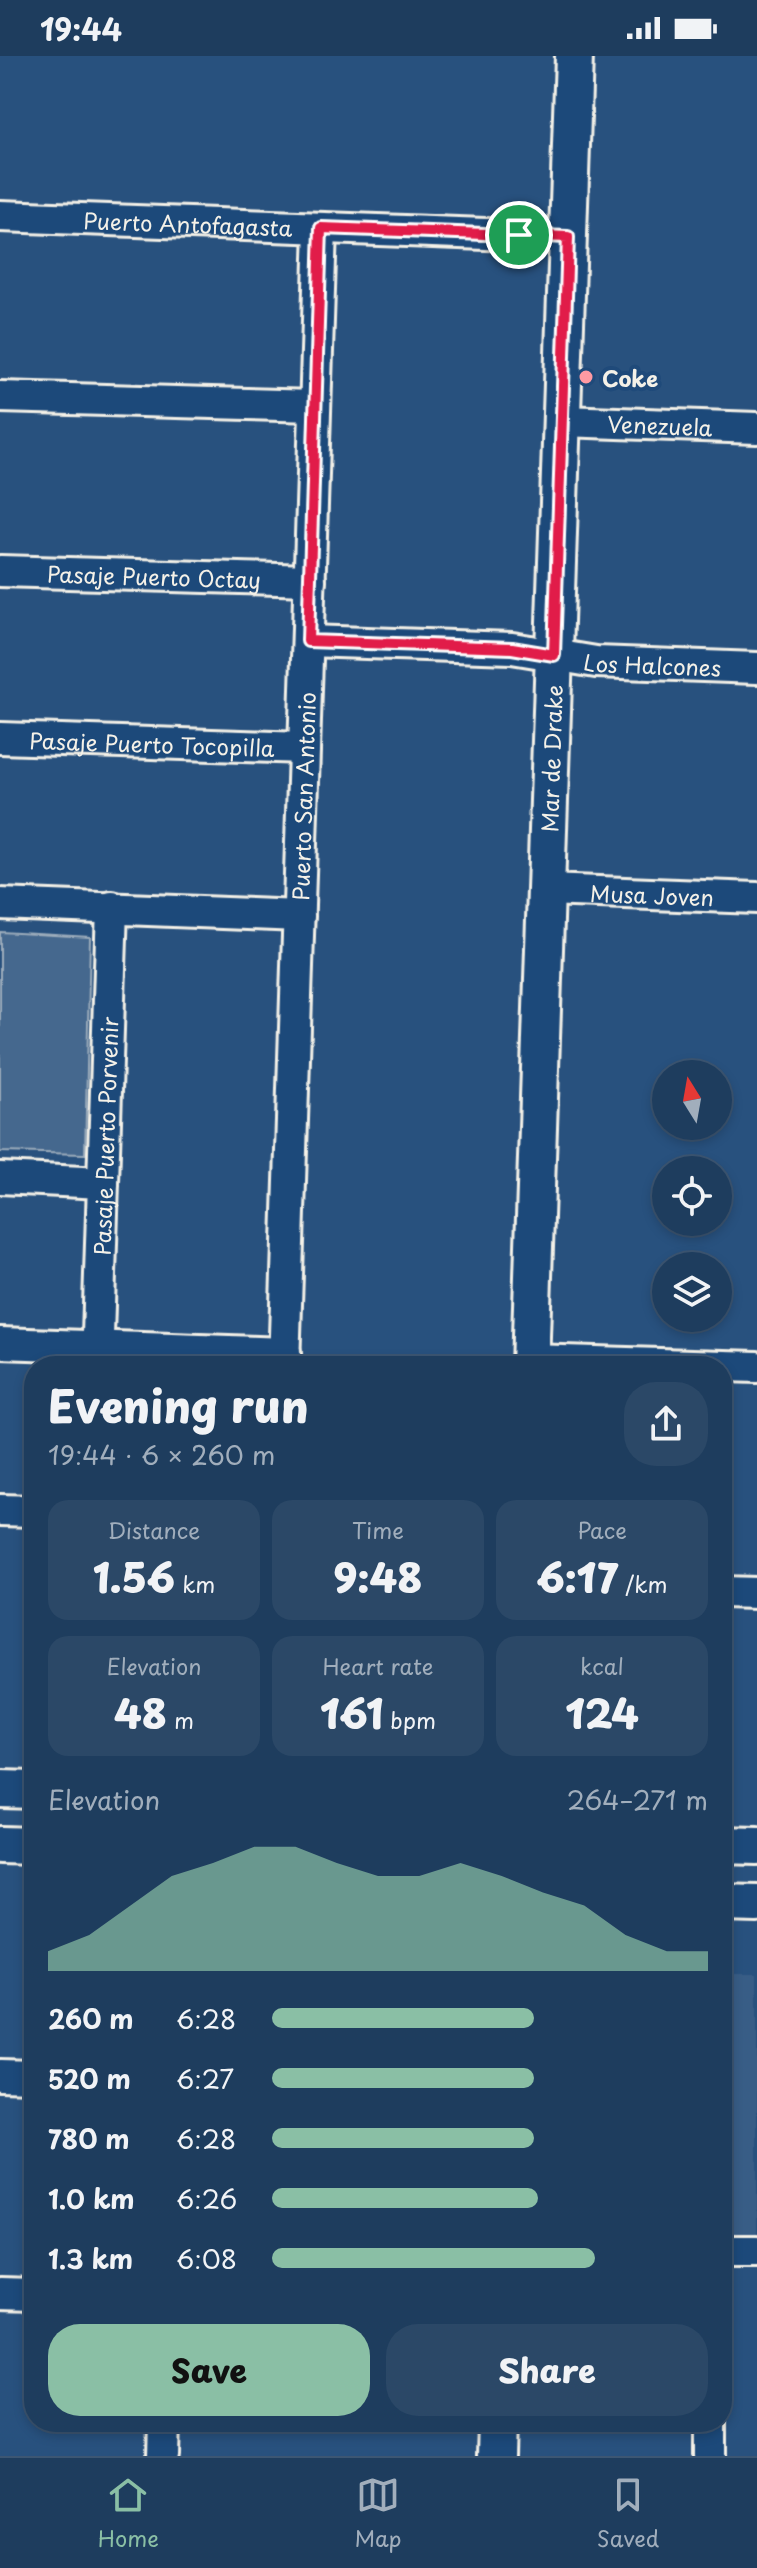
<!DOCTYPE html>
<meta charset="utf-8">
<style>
:root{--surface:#1e3d5e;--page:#2b4867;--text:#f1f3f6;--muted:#a1aebc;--line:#3c5673;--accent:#8abfa5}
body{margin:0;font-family:"Playpen Sans",sans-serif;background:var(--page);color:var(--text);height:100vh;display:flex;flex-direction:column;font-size:30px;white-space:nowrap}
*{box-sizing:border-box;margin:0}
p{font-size:26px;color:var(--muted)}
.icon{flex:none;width:44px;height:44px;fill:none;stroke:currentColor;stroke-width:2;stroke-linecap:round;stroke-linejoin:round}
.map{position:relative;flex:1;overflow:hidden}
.side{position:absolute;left:24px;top:1300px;width:708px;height:1076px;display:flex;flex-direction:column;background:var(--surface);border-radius:32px;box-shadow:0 4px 12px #0003,0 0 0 2px var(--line)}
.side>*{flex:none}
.needle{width:52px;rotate:349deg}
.fabs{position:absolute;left:652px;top:1004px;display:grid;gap:16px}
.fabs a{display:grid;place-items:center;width:80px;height:80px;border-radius:50%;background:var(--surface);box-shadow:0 4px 12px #0003,0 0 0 2px var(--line);font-size:40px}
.pin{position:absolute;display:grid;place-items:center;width:68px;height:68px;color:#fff;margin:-34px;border:4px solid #fff;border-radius:50%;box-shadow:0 2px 8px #0007}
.round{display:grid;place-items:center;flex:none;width:84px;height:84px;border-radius:32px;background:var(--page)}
.headline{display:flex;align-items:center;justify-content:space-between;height:136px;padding:0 24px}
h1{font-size:44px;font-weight:800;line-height:60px}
.figures{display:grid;grid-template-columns:repeat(3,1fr);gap:12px;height:136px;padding:8px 24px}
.figures div{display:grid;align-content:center;border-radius:20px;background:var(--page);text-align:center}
.figures b{font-size:40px;font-weight:800}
.figures small{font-size:22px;font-weight:400}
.figures p{font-size:22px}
.chart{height:224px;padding:16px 24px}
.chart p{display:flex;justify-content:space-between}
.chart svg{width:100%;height:144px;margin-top:8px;fill:var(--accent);opacity:.7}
.action{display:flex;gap:16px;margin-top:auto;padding:16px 24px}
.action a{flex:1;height:92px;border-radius:32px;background:var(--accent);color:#111;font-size:32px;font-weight:800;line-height:92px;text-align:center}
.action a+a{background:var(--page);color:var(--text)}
ul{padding:0 24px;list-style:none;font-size:26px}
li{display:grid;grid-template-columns:128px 96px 1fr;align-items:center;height:60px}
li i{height:20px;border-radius:10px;background:var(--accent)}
.status{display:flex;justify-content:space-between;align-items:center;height:56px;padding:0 40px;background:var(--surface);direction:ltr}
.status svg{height:22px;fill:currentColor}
.dock{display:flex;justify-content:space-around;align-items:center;height:112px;border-top:2px solid var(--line);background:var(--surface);font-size:22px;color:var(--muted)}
.dock a{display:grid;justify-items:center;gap:4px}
.dock .active{color:var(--accent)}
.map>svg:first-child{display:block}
.built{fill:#375d86}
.green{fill:#45688e;stroke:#9cacbb;stroke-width:2}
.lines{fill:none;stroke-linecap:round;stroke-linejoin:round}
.minor-casing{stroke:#f4f1e8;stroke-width:36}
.tertiary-casing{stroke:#f4f1e8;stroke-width:42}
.minor{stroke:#1f4a7a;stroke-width:30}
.tertiary{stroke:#1f4a7a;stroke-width:36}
.route-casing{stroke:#fff;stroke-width:16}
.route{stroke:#e11d48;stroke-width:10}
.poi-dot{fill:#ff9aa2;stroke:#1f4a7a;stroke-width:3}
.labels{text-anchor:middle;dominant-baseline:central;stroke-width:8;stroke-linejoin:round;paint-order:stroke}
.street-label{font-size:22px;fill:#f4f1e8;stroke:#1f4a7a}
.poi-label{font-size:22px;font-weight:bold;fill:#f4f1e8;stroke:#1f4a7a;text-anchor:start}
</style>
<div class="status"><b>19:44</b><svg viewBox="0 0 49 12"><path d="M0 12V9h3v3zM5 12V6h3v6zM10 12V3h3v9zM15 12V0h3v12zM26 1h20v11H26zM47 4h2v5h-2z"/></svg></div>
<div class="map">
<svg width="757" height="2400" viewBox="0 0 757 2400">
<rect width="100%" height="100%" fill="#28517e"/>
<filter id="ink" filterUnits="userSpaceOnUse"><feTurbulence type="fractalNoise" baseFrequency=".0125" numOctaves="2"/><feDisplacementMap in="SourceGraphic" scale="16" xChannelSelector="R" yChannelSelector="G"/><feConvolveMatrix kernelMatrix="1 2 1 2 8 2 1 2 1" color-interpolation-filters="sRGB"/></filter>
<g filter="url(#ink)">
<path class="built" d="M722,1918H757V2186L722,2184Z"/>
<path class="green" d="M0,876L90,881L85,1098L0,1096Z"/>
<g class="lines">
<g class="minor-casing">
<g id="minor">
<path id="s1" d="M0,160L568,181"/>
<path d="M0,341L315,350"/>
<path id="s2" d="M562,365L757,372"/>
<path id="s3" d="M0,515L310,524"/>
<path id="s4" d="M308,585L512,592L596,606L757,612"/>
<path id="s5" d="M0,682L304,692"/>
<path id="s6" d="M546,834L757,842"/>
<path d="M0,848L299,860"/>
<path d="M0,1122L103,1127"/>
<path d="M0,1287L285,1297"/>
<path d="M530,1304L757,1311"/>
<path id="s7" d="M97,1310L112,851"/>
<path id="s8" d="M284,1310L321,172"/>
<path d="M0,1454L34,1455"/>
<path d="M722,1536L757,1537"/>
<path d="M0,2019L34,2020"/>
<path d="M722,2195H757"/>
<path d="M0,2237L34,2238"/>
<path d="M163,2400L164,2366"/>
<path d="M710,2400V2366"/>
</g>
</g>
<g class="tertiary-casing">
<g id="tertiary">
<path id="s9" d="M530,1310L574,0"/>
<path d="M0,1733L34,1734"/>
<path d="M0,1789L34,1790"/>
<path d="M722,1789L757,1790"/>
<path d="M722,1847L757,1848"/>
<path d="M496,2400L497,2366"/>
</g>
</g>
<use href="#minor" class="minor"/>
<use href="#tertiary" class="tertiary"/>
</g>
</g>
<g class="lines" filter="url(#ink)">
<g class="route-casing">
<path id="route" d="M321,172L568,181L554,599L512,592L308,585Z"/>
</g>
<use href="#route" class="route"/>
</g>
<circle class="poi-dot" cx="586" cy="321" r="8"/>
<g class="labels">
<g class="street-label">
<text stroke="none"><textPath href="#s1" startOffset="188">Puerto Antofagasta</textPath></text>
<text stroke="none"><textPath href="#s2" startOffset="98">Venezuela</textPath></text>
<text stroke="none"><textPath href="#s3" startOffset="154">Pasaje Puerto Octay</textPath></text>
<text stroke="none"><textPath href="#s4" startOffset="346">Los Halcones</textPath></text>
<text stroke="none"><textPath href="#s5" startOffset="152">Pasaje Puerto Tocopilla</textPath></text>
<text stroke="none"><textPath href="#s9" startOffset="608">Mar de Drake</textPath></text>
<text stroke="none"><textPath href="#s8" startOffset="570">Puerto San Antonio</textPath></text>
<text stroke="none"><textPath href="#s6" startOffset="106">Musa Joven</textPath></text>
<text stroke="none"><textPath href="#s7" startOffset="230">Pasaje Puerto Porvenir</textPath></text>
</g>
<g class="poi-label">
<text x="602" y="321">Coke</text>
</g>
</g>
</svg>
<div class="fabs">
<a><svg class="needle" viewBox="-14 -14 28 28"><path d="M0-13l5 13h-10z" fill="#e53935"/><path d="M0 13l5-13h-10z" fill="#a1aebc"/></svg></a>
<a><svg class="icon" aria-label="locate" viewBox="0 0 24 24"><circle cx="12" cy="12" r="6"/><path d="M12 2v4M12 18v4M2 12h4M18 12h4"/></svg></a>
<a><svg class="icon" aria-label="layers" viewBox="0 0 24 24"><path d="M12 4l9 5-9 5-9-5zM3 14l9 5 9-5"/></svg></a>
</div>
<div class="pin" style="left:519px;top:179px;background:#1e9e55"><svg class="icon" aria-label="arrive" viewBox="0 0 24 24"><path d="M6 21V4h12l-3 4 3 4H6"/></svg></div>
<section class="side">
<div class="headline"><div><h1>Evening run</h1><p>19:44 · 6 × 260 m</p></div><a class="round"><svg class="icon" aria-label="share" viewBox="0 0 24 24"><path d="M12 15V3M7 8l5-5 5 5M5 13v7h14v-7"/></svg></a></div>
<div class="figures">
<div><p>Distance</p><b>1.56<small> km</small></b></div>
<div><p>Time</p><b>9:48</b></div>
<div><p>Pace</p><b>6:17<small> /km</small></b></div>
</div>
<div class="figures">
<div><p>Elevation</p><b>48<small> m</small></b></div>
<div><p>Heart rate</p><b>161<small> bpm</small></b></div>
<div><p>kcal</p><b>124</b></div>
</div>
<div class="chart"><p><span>Elevation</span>264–271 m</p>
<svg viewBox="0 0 160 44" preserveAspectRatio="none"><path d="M0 44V38L10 33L20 24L30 15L40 11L50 6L60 6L70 11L80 15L90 15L100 11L110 15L120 20L130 24L140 33L150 38L160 38V44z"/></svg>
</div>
<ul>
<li><b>260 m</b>6:28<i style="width:60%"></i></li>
<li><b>520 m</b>6:27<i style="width:60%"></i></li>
<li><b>780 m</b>6:28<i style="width:60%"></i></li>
<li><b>1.0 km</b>6:26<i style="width:61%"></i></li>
<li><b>1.3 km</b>6:08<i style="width:74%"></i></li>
</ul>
<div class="action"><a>Save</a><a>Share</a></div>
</section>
</div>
<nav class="dock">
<a class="active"><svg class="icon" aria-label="home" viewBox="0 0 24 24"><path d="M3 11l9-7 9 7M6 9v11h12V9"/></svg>Home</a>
<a><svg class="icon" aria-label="map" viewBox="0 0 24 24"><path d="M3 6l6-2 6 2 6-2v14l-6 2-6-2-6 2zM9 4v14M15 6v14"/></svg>Map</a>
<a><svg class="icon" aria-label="saved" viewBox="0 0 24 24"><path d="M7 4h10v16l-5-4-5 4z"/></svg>Saved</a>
</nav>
